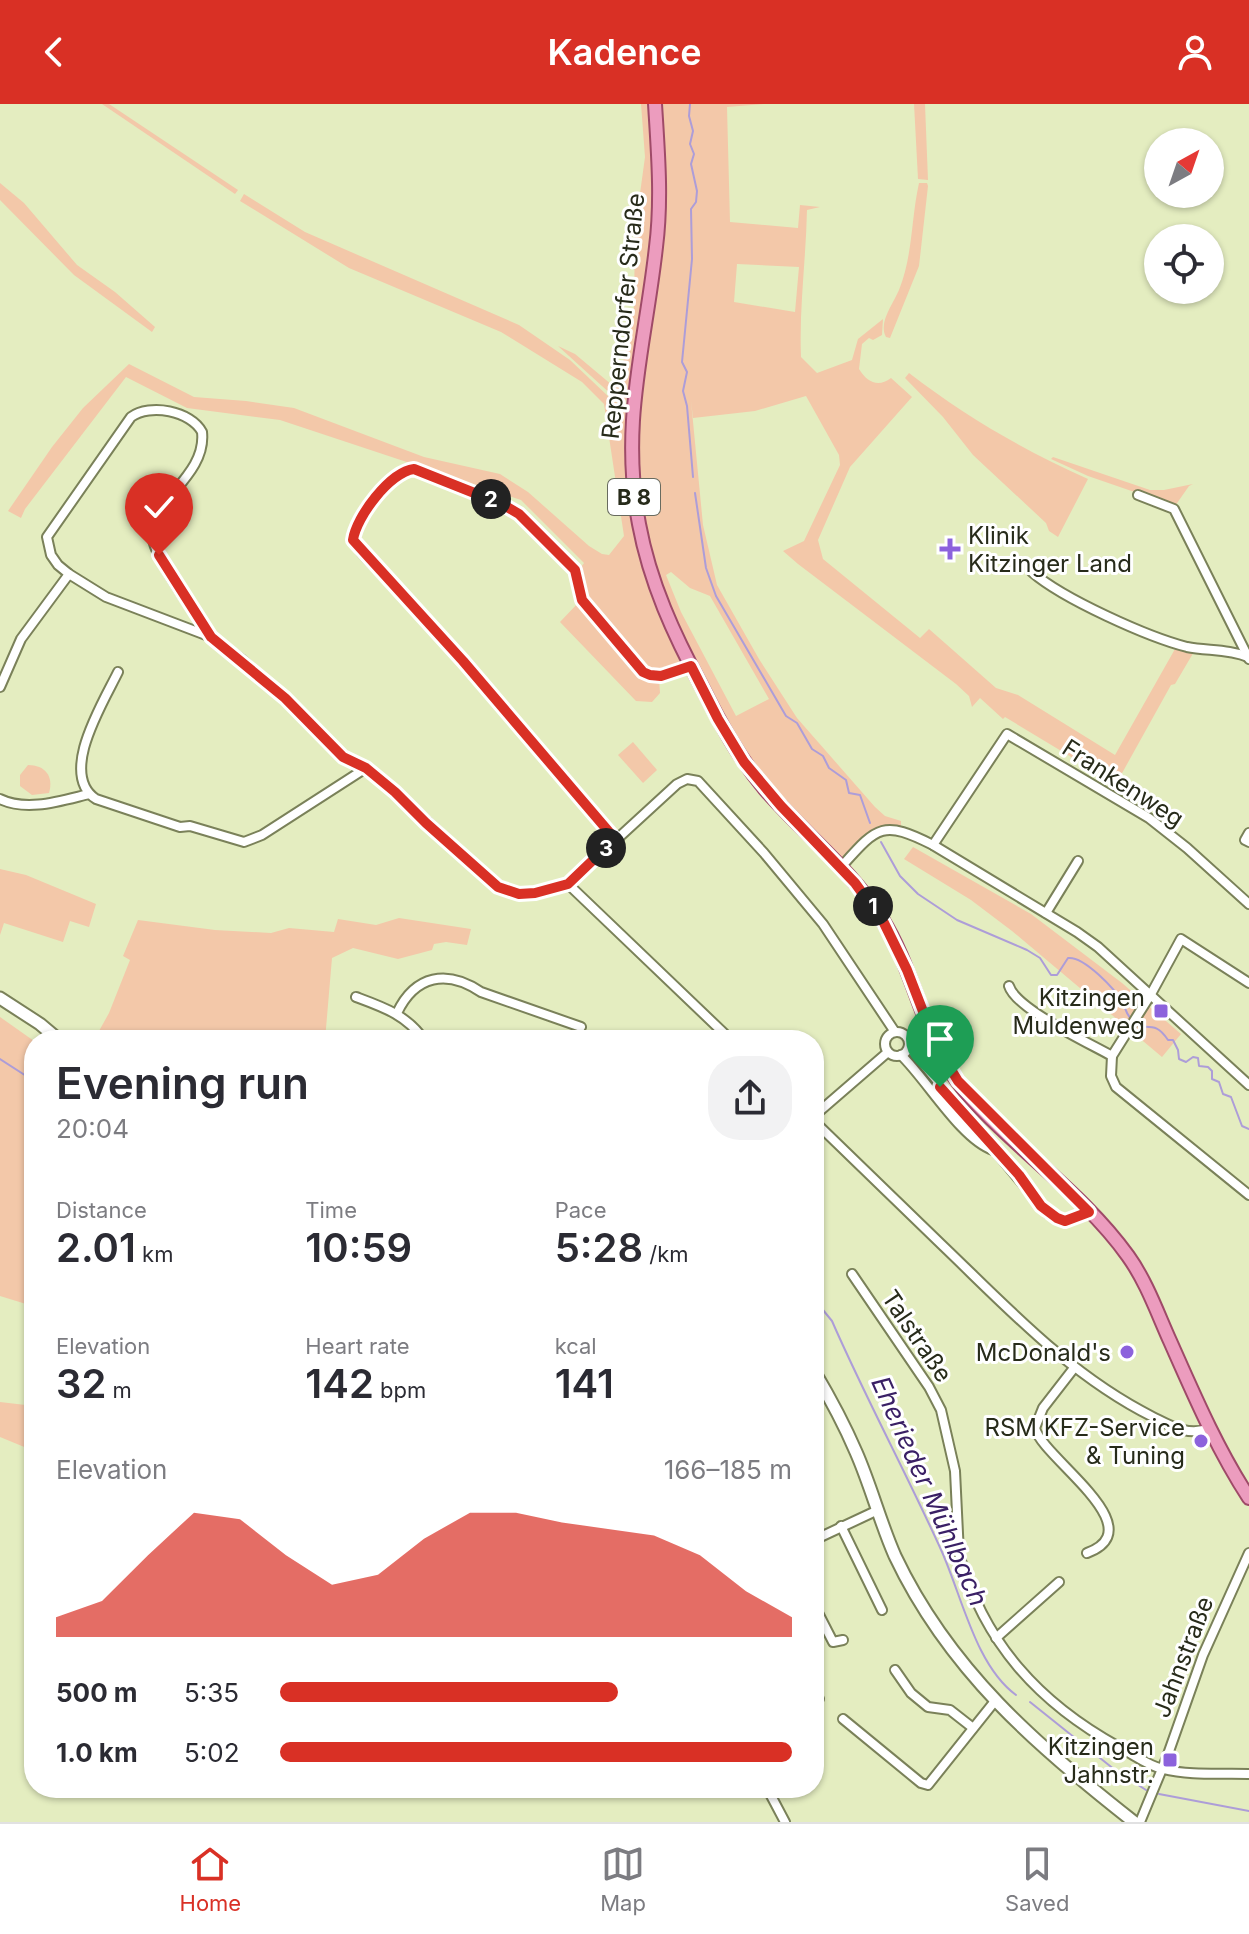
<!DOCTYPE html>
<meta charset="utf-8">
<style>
:root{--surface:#fff;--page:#f2f2f3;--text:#2b2b33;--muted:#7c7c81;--line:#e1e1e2;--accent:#d93025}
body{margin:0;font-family:Inter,sans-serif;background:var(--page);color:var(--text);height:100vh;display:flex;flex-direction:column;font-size:30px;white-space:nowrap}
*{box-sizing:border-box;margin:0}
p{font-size:26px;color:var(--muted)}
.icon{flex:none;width:44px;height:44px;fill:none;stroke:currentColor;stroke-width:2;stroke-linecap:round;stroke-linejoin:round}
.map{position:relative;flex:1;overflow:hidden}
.drawer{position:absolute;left:24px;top:926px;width:800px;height:768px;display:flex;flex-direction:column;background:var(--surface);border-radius:32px;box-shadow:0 2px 6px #0004}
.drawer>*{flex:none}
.needle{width:52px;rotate:40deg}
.fabs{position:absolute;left:1144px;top:24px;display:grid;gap:16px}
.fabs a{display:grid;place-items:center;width:80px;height:80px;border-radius:50%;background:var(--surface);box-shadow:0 2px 6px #0004;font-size:40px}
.pin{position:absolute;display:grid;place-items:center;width:68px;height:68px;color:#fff;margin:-82px -34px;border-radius:50% 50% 50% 0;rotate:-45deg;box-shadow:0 0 8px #0007}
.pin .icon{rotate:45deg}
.km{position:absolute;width:40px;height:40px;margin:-20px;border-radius:50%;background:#222;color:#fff;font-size:22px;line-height:40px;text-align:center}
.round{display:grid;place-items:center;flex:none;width:84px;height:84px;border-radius:32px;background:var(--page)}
.head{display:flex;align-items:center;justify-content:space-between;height:136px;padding:0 32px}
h1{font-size:44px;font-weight:600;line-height:60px}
.metrics{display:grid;grid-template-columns:repeat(3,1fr);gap:12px;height:136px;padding:8px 32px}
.metrics div{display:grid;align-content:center}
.metrics b{font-size:40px;font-weight:600}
.metrics small{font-size:22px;font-weight:400}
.metrics p{font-size:22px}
.chart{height:224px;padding:16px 32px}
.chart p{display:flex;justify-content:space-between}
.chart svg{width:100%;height:144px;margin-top:8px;fill:var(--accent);opacity:.7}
ul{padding:0 32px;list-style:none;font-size:26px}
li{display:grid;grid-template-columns:128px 96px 1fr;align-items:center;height:60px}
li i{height:20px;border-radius:10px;background:var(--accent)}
header{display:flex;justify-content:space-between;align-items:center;height:104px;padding:0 32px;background:var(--accent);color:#fff;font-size:36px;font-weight:600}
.tabs{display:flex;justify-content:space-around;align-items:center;height:112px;border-top:2px solid var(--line);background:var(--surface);font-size:22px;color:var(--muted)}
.tabs a{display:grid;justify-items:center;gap:4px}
.tabs .current{color:var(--accent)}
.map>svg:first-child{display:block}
.green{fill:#f3c8a9;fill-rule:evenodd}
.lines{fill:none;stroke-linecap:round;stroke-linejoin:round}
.stream{stroke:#ad9dd8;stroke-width:2}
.street-casing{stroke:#7a8159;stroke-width:12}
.secondary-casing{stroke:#7a8159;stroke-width:15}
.primary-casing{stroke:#9f4a68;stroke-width:16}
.street{stroke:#fff;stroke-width:8}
.secondary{stroke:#fff;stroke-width:11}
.primary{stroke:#ec9cbe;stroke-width:12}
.route-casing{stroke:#fff;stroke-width:16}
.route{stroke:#d93025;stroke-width:10}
.poi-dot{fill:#8c62dc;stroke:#fff;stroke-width:3}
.labels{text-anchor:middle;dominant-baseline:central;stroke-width:6;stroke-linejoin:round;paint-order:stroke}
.shield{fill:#fff;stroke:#686b5f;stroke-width:2}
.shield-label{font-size:22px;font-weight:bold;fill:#272b1a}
.street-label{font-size:24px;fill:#272b1a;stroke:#fff}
.poi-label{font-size:24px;fill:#272b1a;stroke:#fff;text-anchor:end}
.water-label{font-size:26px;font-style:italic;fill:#3a2065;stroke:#fff}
</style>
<header><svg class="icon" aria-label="back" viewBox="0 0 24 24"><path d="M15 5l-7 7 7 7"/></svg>Kadence<svg class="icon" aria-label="person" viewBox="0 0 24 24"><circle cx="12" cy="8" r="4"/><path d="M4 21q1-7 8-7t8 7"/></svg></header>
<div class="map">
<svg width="1249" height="1718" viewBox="0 0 1249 1718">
<rect width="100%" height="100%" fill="#e4edc0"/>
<g class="green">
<path d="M102,0H109L238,86L235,90Z"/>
<path d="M641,0H651L657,103L630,289L625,298L613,292L558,242L575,250L612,281L616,282L619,279L634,202L635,126L645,53Z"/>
<path d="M661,0H764L727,3L730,118L798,124L800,101L820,103L807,106C806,155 799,204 801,253L817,269L852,256L858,235L883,215L882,231L873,236L869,234L862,240L859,265C867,278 878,284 891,274L912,293L850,363L818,436L823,455L920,534L929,525L996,584L1018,591L1115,651L1175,545L1173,541L1195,546L1175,580L1171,581L1116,680L1005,613L1003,615L980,594L972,603L969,592L956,580L798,460L783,447L804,437L840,361L839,351L806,292L755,307L693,314L691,297L703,421L717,481L759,555L797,614L875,703L885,712L901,717V723C874,721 863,737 845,755L839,756L774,688L736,639L668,504L644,425L635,351L649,217ZM737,160L799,163L795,208L734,198ZM671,468L690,484L710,492L769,595L736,612L681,508L666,471Z"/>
<path d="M914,0H925L928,76L918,75Z"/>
<path d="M0,79L24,99L77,161L115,188L155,223L152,228L74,171L0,96Z"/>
<path d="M919,79H927L928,82L919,162L890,234L886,233C878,219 893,200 899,186C913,151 911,115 919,79Z"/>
<path d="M244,90L305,128L519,221L570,256L610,294L628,306L630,377L681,558L677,562L659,570L645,566L582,491L578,467L584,459L521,396L280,316L187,304L126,273L25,405L21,414L8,407L52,343L83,304L129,260L194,293L246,297L294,304L424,353L500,370L528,388L589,442L602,450L609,451L624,432L604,300L582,278L501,228L349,164L240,97Z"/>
<path d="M909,269C965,312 1023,346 1088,375L1058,433L1049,427L1046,419L973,351L943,313L905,274Z"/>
<path d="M1053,353L1150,386H1164L1193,380L1189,382L1175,402L1088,372L1051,355Z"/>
<path d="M580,497L636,563L659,575L660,589L652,598L636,597L560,518Z"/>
<path d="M633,638L657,666L643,679L618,651Z"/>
<path d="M28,661C45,661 54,672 49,689L32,691L20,682V671Z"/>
<path d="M913,743L1031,810L1122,879L1181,930L1162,953L1012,827L971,796L904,755Z"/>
<path d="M0,765L26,771L96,800L89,823L70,817L63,838L4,819L0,831Z"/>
<path d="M399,814L471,825L467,841L446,838L434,840L432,846L398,855L353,844L332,854L325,936H94L109,909L130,856L123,852L138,816L215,826L271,829L289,824L334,828L338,815L376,821Z"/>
<path d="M0,913L34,937V1188L26,1200L0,1192Z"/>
<path d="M0,1298L34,1302V1347L0,1333Z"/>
</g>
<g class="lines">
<g class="stream">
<path d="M690,0L689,12L693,27L690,40L694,50L691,60L697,87L696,98L691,105L692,155L682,258L687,268L683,287L687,302L693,373"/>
<path d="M695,389L706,464L716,492L786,612L797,619L812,645L823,652L829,664L846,676L849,689L860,691L870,719"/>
<path d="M881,738L900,772L918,790L957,816L1027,846L1040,854L1051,871H1057L1068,854C1084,852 1115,885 1123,899C1126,906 1126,910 1132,916"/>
<path d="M1137,920L1141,923C1155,922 1160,924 1168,936H1173L1178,946L1179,955L1186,958L1193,953L1198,954L1199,962L1208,963L1212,967V975L1219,978L1223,990L1231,993L1242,1022L1249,1025"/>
<path d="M0,955L34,977"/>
<path d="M814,1195L832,1217C866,1295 907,1370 942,1448C962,1493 976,1562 1016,1591"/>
<path d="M1030,1598L1115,1666L1146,1686"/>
<path d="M1159,1690L1249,1707"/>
</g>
<g class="street-casing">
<g id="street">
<path d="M1138,391L1174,405L1249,555"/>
<path d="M1032,468C1063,495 1148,533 1187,543C1207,547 1229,545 1248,553"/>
<path d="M211,533C197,511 154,455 152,431C149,398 207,372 202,328C191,307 150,299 131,313L47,433L51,451L58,461L69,470L106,493L211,533L241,555L323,631L343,653L366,664L395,688L498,783L519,790L535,789L568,780L677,680L687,675L698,677L764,749L823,820L895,928"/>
<path d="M118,568C103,599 58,670 96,695L180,723L190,722L244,738L262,731L366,664"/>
<path d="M0,583L21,535L69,470"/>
<path d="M0,695C27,708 60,697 89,690"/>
<path d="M1249,729L1245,736L1249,738"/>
<path d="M615,735L463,557L362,449L353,436C356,413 388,372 410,365L502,400L519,410L575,466L582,496L610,527L636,561L646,570L655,572L691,562"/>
<path d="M933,741L1007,630L1149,714L1187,744L1249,800"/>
<path d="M841,763C877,723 882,715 933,741L1077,828L1098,843L1249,981"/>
<path d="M568,780L731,936"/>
<path d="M1046,809L1078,757"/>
<path d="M1009,882C1016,905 1089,939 1112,952L1111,972L1116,983L1249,1091"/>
<path d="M356,893C383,903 407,911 424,936"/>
<path d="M397,909C415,871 447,865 481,888L581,923"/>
<circle cx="897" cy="940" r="12"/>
<path d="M909,943L1047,1109L1065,1117L1089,1108"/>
<path d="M901,951C927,976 961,1035 993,1046"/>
<path d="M1112,952L1151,890L1181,835L1249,879"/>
<path d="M814,1012L888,948"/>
<path d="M814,1017C856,1058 899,1099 941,1140C1007,1203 1069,1271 1153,1313C1171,1322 1189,1333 1210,1324"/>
<path d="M852,1170L929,1283L941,1306L955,1367L959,1450C984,1539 1039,1599 1119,1643C1133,1650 1148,1662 1163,1665C1190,1672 1222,1669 1249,1670"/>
<path d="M31,1246L34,1241"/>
<path d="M1074,1264L1043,1304L1035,1324C1042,1354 1155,1424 1087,1449"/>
<path d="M841,1422L882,1506"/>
<path d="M814,1436L878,1406"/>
<path d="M814,1501L833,1538L843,1536"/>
<path d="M996,1534L1059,1478"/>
<path d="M895,1566L911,1589L928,1603L950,1606L973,1624"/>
<path d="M814,1587L819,1595"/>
<path d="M843,1615L921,1679L928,1681L995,1597"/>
<path d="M767,1684L785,1718"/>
<path d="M1140,1718L1167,1653L1203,1551L1249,1449"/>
</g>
</g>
<g class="secondary-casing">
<g id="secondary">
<path d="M0,894L40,920L59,936"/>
<path d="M814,1267C830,1294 844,1320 856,1348C871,1382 880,1418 895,1452C949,1566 1037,1642 1134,1718"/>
</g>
</g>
<g class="primary-casing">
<path id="primary" d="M655,0C658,48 662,96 656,143C645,243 620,318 639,420C650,479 674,531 702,583C720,619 739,654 765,685C803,729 851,765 882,815C916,869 923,937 965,987C1015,1045 1083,1089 1128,1152C1146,1177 1157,1208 1170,1237C1194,1291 1217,1345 1249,1394"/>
</g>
<use href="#street" class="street"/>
<use href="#secondary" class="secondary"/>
<use href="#primary" class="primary"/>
</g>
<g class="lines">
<g class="route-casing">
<path id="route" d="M159,451L211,533L285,594L343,653L366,664L395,688L426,719L498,783L519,790L535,789L568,780L615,735L463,557L353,436C356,413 390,368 414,365L502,400L519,410L575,466L582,496L643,568L650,571L661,572L691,562L718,615L744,658L781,702L855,779L884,819L907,866L936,941L958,977L1089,1108L1065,1117L1057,1114L1041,1102L1019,1071L940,983"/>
</g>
<use href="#route" class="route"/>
</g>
<g class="poi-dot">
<path d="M946 433h8v8h8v8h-8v8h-8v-8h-8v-8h8z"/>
<rect x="1153" y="899" width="16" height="16" rx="4"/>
<circle cx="1127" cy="1248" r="8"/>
<circle cx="1201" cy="1337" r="8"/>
<rect x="1162" y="1648" width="16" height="16" rx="4"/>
</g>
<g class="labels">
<rect class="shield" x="608" y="375" width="52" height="36" rx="6"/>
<g class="shield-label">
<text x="634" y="393">B 8</text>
</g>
<g class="street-label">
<text transform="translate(623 212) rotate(-84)">Repperndorfer Straße</text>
<text transform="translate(1123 679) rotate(33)">Frankenweg</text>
<text transform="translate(917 1232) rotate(56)">Talstraße</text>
<text transform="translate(1183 1553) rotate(-69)">Jahnstraße</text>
</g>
<g class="poi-label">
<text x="968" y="431" text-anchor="start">Klinik<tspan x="968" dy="28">Kitzinger Land</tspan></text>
<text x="1145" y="893">Kitzingen<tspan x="1145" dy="28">Muldenweg</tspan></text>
<text x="1111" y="1248">McDonald's</text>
<text x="1185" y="1323">RSM KFZ-Service<tspan x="1185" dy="28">&amp; Tuning</tspan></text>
<text x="1154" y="1642">Kitzingen<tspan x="1154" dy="28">Jahnstr.</tspan></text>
</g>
<g class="water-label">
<text transform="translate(930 1387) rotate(66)">Eherieder Mühlbach</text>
</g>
</g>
</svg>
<div class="fabs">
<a><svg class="needle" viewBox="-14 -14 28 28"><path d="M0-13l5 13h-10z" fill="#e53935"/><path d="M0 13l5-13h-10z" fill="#7c7c81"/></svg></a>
<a><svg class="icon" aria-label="locate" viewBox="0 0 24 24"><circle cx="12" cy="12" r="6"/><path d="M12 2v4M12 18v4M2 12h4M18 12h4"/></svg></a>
</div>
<div class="pin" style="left:940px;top:983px;background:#1e9e55"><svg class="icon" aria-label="arrive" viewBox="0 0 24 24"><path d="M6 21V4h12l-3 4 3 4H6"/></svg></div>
<div class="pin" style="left:159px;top:451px;background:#d93025"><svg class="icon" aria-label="check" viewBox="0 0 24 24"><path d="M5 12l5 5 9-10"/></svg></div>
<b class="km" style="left:873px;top:802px">1</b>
<b class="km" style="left:491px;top:395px">2</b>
<b class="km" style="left:606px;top:744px">3</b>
<section class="drawer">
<div class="head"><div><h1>Evening run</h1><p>20:04</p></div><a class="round"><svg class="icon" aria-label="share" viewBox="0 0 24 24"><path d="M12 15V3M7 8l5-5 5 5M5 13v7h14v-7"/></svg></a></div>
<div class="metrics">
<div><p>Distance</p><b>2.01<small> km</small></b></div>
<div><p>Time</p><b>10:59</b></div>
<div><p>Pace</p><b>5:28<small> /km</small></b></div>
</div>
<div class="metrics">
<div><p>Elevation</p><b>32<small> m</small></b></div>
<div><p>Heart rate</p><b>142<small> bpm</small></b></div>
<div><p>kcal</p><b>141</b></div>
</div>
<div class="chart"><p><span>Elevation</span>166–185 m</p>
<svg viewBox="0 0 160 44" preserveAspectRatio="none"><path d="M0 44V38L10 33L20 19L30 6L40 8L50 19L60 28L70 25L80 14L90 6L100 6L110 9L120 11L130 13L140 19L150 30L160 38V44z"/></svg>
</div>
<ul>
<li><b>500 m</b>5:35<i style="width:66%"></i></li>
<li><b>1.0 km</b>5:02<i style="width:100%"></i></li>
</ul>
</section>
</div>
<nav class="tabs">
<a class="current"><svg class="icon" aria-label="home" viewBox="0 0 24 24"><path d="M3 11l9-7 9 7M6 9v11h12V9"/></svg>Home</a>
<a><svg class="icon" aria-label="map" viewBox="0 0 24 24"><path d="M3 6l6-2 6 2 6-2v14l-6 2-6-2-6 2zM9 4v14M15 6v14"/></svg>Map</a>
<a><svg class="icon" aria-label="saved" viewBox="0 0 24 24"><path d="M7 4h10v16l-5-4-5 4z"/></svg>Saved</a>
</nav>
